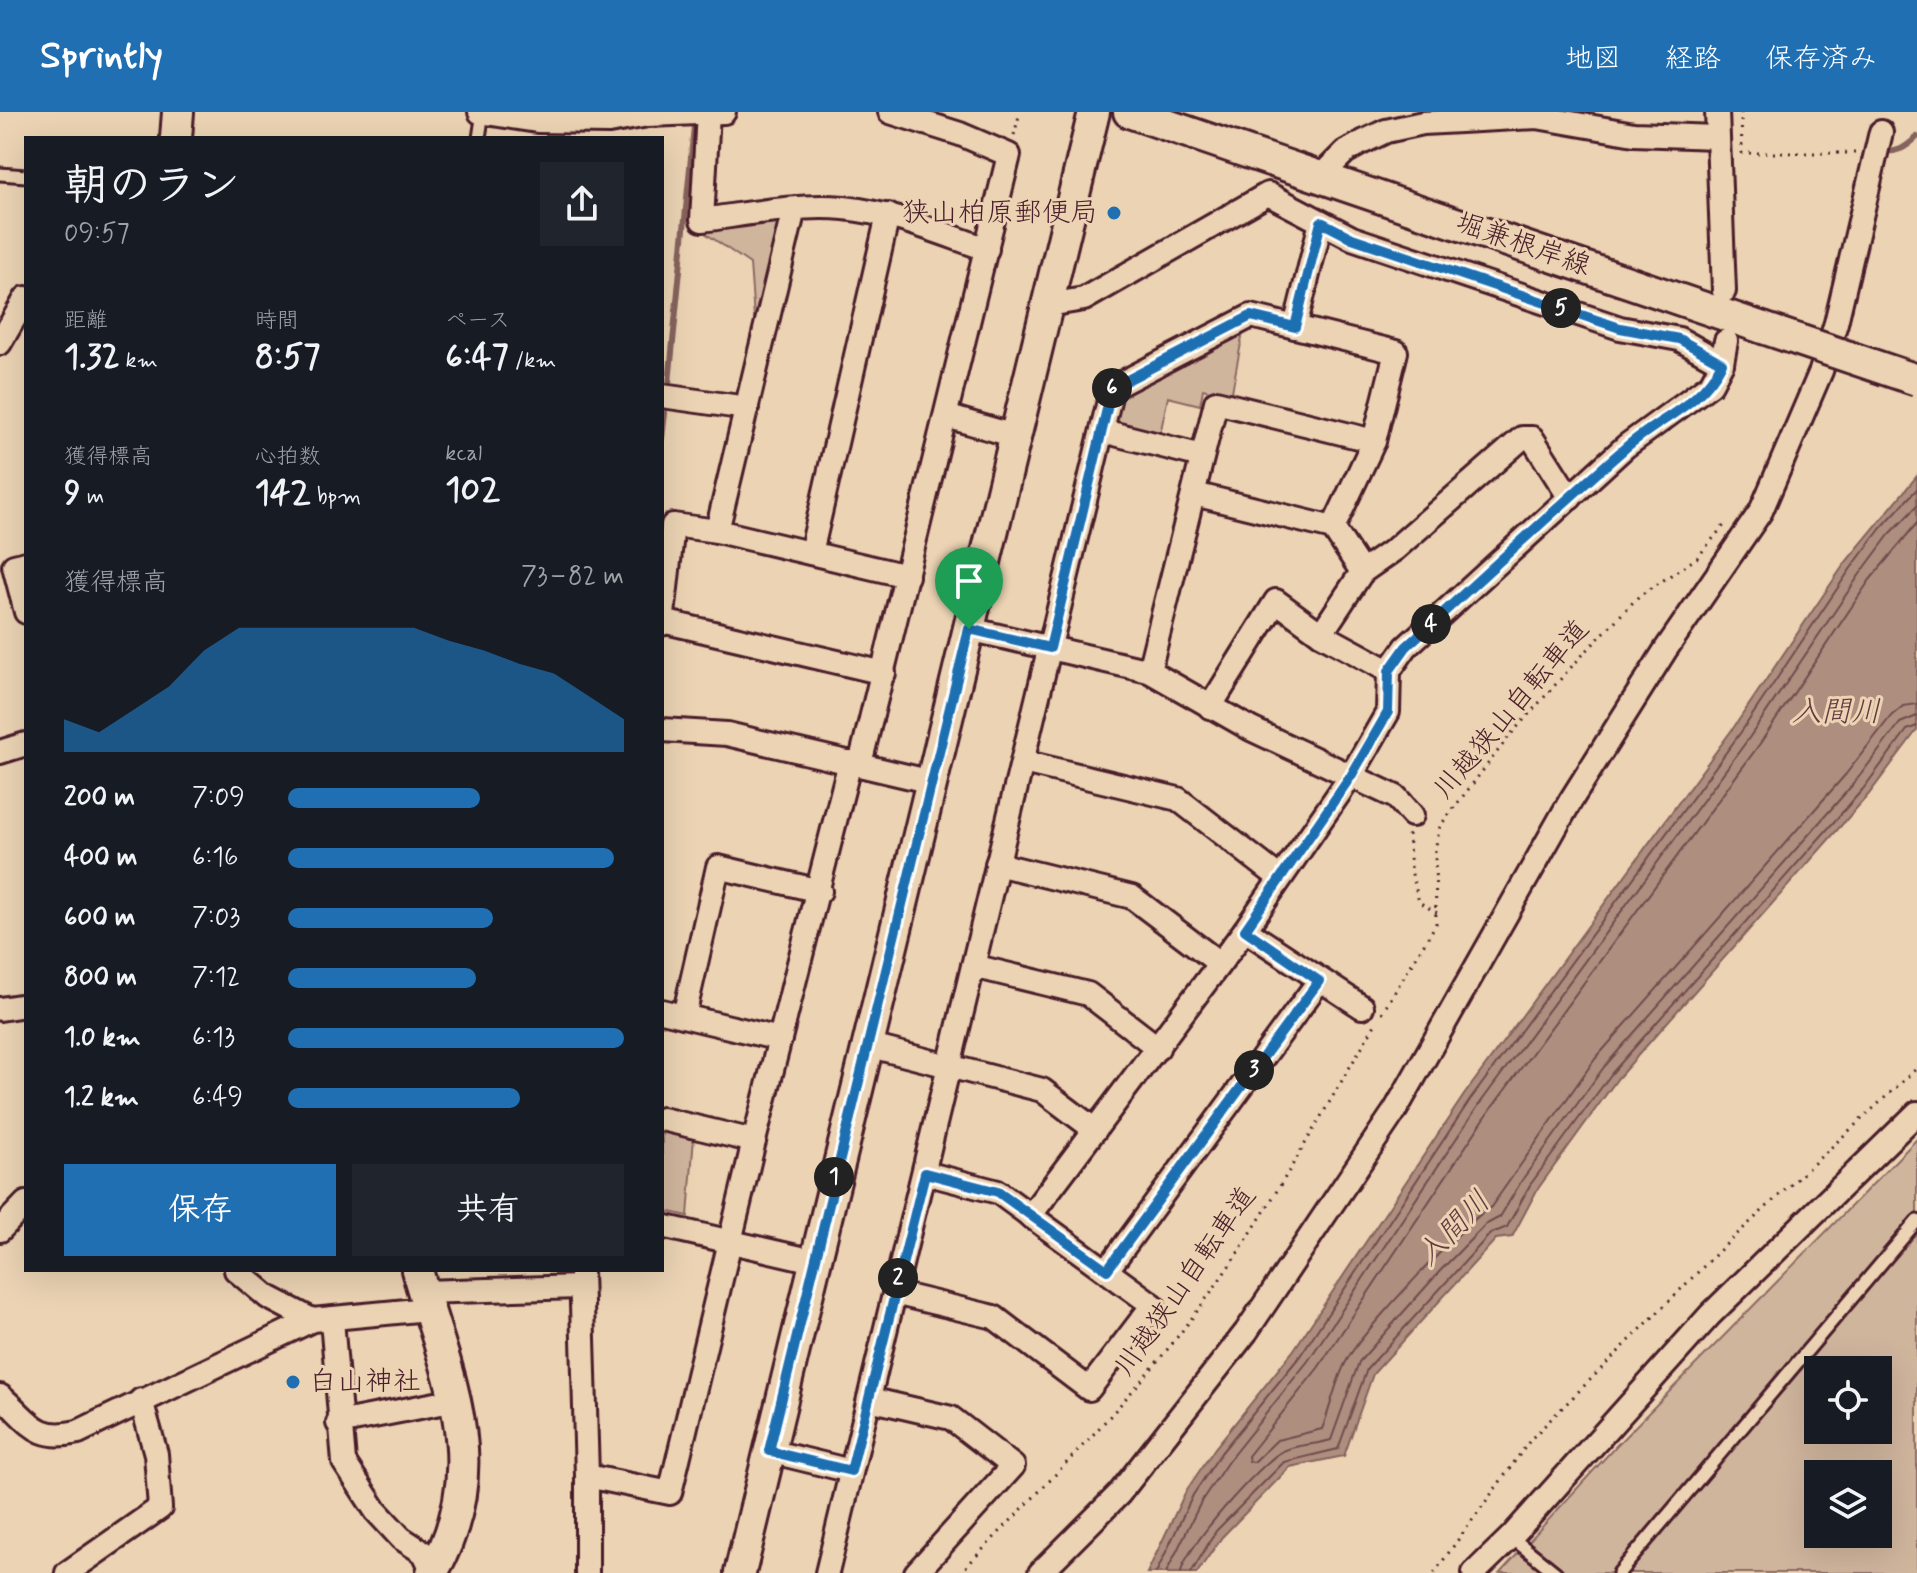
<!DOCTYPE html>
<html lang="ja">
<meta charset="utf-8">
<style>
:root{--surface:#171b24;--page:#20242c;--text:#f1f3f6;--muted:#9ea1a6;--accent:#1f6fb2}
body{margin:0;font-family:Mynerve,"Klee One",sans-serif;background:var(--page);color:var(--text);height:100vh;display:flex;flex-direction:column;font-size:30px;white-space:nowrap}
*{box-sizing:border-box;margin:0}
p{font-size:26px;color:var(--muted)}
.icon{flex:none;width:44px;height:44px;fill:none;stroke:currentColor;stroke-width:2;stroke-linecap:round;stroke-linejoin:round}
.map{position:relative;flex:1;overflow:hidden}
.panel{position:absolute;left:24px;top:24px;width:640px;height:1136px;display:flex;flex-direction:column;background:var(--surface);border-radius:0px;box-shadow:0 8px 32px #0002}
.panel>*{flex:none}
.controls{position:absolute;left:1804px;top:1244px;display:grid;gap:16px}
.controls a{display:grid;place-items:center;width:88px;height:88px;border-radius:0px;background:var(--surface);box-shadow:0 8px 32px #0002;font-size:40px}
.pin{position:absolute;display:grid;place-items:center;width:68px;height:68px;color:#fff;margin:-82px -34px;border-radius:50% 50% 50% 0;rotate:-45deg;box-shadow:0 0 8px #0007}
.pin .icon{rotate:45deg}
.km{position:absolute;width:40px;height:40px;margin:-20px;border-radius:50%;background:#222;color:#fff;font-size:22px;line-height:40px;text-align:center}
.round{display:grid;place-items:center;flex:none;width:84px;height:84px;border-radius:0px;background:var(--page)}
.headline{display:flex;align-items:center;justify-content:space-between;height:136px;padding:0 40px}
h1{font-size:44px;font-weight:800;line-height:60px}
.metrics{display:grid;grid-template-columns:repeat(3,1fr);gap:12px;height:136px;padding:8px 40px}
.metrics div{display:grid;align-content:center}
.metrics b{font-size:34px;font-weight:800}
.metrics small{font-size:22px;font-weight:400}
.metrics p{font-size:22px}
.chart{height:224px;padding:16px 40px}
.chart p{display:flex;justify-content:space-between}
.chart svg{width:100%;height:144px;margin-top:8px;fill:var(--accent);opacity:.7}
.button{display:flex;gap:16px;margin-top:auto;padding:16px 40px}
.button a{flex:1;height:92px;border-radius:0px;background:var(--accent);color:#fff;font-size:32px;font-weight:800;line-height:92px;text-align:center}
.button a+a{background:var(--page);color:var(--text)}
ul{padding:0 40px;list-style:none;font-size:26px}
li{display:grid;grid-template-columns:128px 96px 1fr;align-items:center;height:60px}
li i{height:20px;border-radius:10px;background:var(--accent)}
header{display:flex;align-items:center;gap:48px;box-sizing:border-box;height:112px;padding:0 40px;background:var(--accent);color:#fff}
header strong{font-size:38px}
nav{display:flex;gap:44px;margin-inline-start:auto;font-size:28px}
.map>svg:first-child{display:block}
.green{fill:#d0b59d;stroke:#8d6a64;stroke-width:2;fill-rule:evenodd}
.water{fill:#ae8e7f;stroke:#86625d;stroke-width:2}
.lines{fill:none;stroke-linecap:round;stroke-linejoin:round}
.shore{stroke:#724b4d;stroke-width:2}
.stream{stroke:#86625d;stroke-width:6}
.lane-casing{stroke:#4a1f2b;stroke-width:17}
.street-casing{stroke:#4a1f2b;stroke-width:28}
.secondary-casing{stroke:#4a1f2b;stroke-width:36}
.path{stroke:#4a1f2b;stroke-width:3;stroke-dasharray:2 6;stroke-linecap:butt}
.lane{stroke:#ebd3b3;stroke-width:11}
.street{stroke:#ebd3b3;stroke-width:22}
.secondary{stroke:#ebd3b3;stroke-width:30}
.secondary-bridge-casing{stroke:#4a1f2b;stroke-width:36;stroke-linecap:butt}
.secondary-bridge{stroke:#ebd3b3;stroke-width:30}
.route-casing{stroke:#fff;stroke-width:16}
.route{stroke:#1f6fb2;stroke-width:10}
.poi-dot{fill:#1f6fb2;stroke:#ebd3b3;stroke-width:3}
.labels{text-anchor:middle;dominant-baseline:central;stroke-width:6;stroke-linejoin:round;paint-order:stroke}
.poi-label{font-size:28px;fill:#4a1f2b;stroke:#ebd3b3;text-anchor:end}
.street-label{font-size:28px;fill:#4a1f2b;stroke:#ebd3b3}
.water-label{font-size:30px;font-style:italic;fill:#633b40;stroke:#ebd3b3}
</style>
<header>
<strong>Sprintly</strong>
<nav><a>地図</a><a>経路</a><a>保存済み</a></nav>
</header>
<div class="map">
<svg width="1917" height="1461" viewBox="0 0 1917 1461">
<rect width="100%" height="100%" fill="#ebd3b3"/>
<filter id="ink" filterUnits="userSpaceOnUse"><feTurbulence type="fractalNoise" baseFrequency=".0125" numOctaves="2"/><feDisplacementMap in="SourceGraphic" scale="16" xChannelSelector="R" yChannelSelector="G"/><feConvolveMatrix kernelMatrix="1 2 1 2 8 2 1 2 1" color-interpolation-filters="sRGB"/></filter>
<g filter="url(#ink)">
<g class="green">
<path d="M776,108L783,116L755,220L750,152L695,114Z"/>
<path d="M1244,215L1231,285L1203,277L1200,293L1168,285L1160,322L1116,311L1121,280Z"/>
<path d="M662,1016L694,1024L688,1104L662,1098Z"/>
<path d="M1917,1027V1461H1500L1615,1335ZM1818,1258H1878V1318H1818ZM1818,1362H1878V1422H1818Z"/>
</g>
<path class="water" d="M1917,364V618L1869,682L1618,966L1537,1078L1512,1125L1496,1127L1373,1262L1344,1344L1290,1355L1222,1425L1197,1461H1147L1186,1379L1215,1336L1293,1239L1464,983L1734,615L1845,451Z"/>
<g class="lines">
<g class="shore">
<path d="M1917,411L1869,469L1759,633L1488,1001L1318,1256L1248,1344L1249,1349L1254,1350L1277,1328L1322,1317C1331,1295 1335,1269 1347,1248C1360,1222 1467,1108 1491,1095L1595,947L1846,662L1891,604L1903,594L1917,592"/>
<path d="M1156,1461L1193,1383L1221,1341L1300,1244L1470,988L1741,620L1851,456L1881,416L1917,377"/>
<path d="M1166,1461L1202,1388L1229,1348L1308,1249L1478,994L1749,626L1860,462L1889,423L1917,394"/>
<path d="M1181,1461C1182,1439 1262,1349 1283,1339C1297,1332 1316,1333 1331,1328L1359,1250L1440,1159L1485,1113L1500,1105L1522,1068L1604,955L1855,670L1900,611L1917,604"/>
<path d="M1191,1461L1216,1419L1284,1350L1338,1337L1367,1257L1490,1122L1507,1115L1530,1073L1612,961L1863,677L1907,618L1917,614"/>
</g>
<g class="stream">
<path d="M1882,39C1898,41 1905,36 1917,25"/>
<path d="M669,271L695,4"/>
<path d="M662,327L665,301"/>
</g>
<g class="lane-casing">
<g id="lane">
<path d="M479,26L483,0"/>
<path d="M0,62L26,64"/>
<path d="M1511,1425L1556,1461"/>
<path d="M1619,1461L1917,1109"/>
</g>
</g>
<g class="street-casing">
<g id="street">
<path d="M480,0L537,9L609,10L648,3L724,0"/>
<path d="M708,0L702,108C748,102 798,92 844,96C894,101 940,121 987,137"/>
<path d="M1717,0L1724,179"/>
<path d="M1320,65L1345,40L1363,30L1386,19L1423,11L1537,5L1634,22L1716,25"/>
<path d="M1048,193L1084,187L1268,82L1352,126L1620,216L1679,227L1722,251"/>
<path d="M1295,215L1321,110"/>
<path d="M0,231L26,186"/>
<path d="M662,284L747,296"/>
<path d="M946,304L1015,324"/>
<path d="M1103,319L1202,344"/>
<path d="M1194,382L1333,416L1362,460L1321,522L1389,559"/>
<path d="M717,419L794,97"/>
<path d="M811,441L888,103"/>
<path d="M26,451L14,454L26,500"/>
<path d="M1362,460L1395,437L1522,326H1532L1570,386"/>
<path d="M662,509L884,561"/>
<path d="M662,512L673,413L717,419L907,464"/>
<path d="M969,517L1149,559L1251,617L1396,685L1412,703"/>
<path d="M1149,559L1216,290L1374,329"/>
<path d="M1210,595L1276,489L1321,522"/>
<path d="M662,618L727,622L932,670"/>
<path d="M0,640L26,632"/>
<path d="M1023,650L1178,687L1280,766"/>
<path d="M860,652L1009,43L960,22L890,0"/>
<path d="M997,752L1132,785L1219,851"/>
<path d="M1245,818L1362,895"/>
<path d="M973,854L1088,882L1158,936"/>
<path d="M0,897L26,893"/>
<path d="M662,899L780,927"/>
<path d="M684,904L718,755L820,779"/>
<path d="M867,933L1042,978L1095,1018"/>
<path d="M662,1007L754,1029"/>
<path d="M1030,1104L1245,818L1351,664L1388,600L1389,559L1406,535L1626,334L1711,272L1722,251L1726,229"/>
<path d="M662,1114L814,1149"/>
<path d="M0,1118L26,1091"/>
<path d="M236,1158L268,1185L312,1208"/>
<path d="M581,1158L587,1364L670,1381L754,1029L850,650"/>
<path d="M1107,1158L1319,869"/>
<path d="M423,1180L579,1175"/>
<path d="M894,1181L994,1205L1089,1277L1153,1193L998,1080L925,1061"/>
<path d="M332,1208L344,1350L376,1399L401,1426L424,1441L433,1460"/>
<path d="M0,1284C30,1308 34,1330 78,1320L312,1208L428,1197"/>
<path d="M869,1287L951,1306L1013,1354L916,1461"/>
<path d="M338,1311L456,1288"/>
<path d="M769,1339L851,1359"/>
<path d="M587,1364V1461"/>
<path d="M67,1461L160,1396L156,1342L141,1288"/>
<path d="M827,1461L1112,276L1251,204L1396,240L1374,329L1333,416"/>
<path d="M1040,1461L1119,1382L1246,1220L1396,997L1571,688L1666,537L1761,399L1821,259L1836,211L1881,20"/>
<path d="M1474,1461L1511,1425L1710,1203L1917,1001"/>
</g>
</g>
<g class="secondary-casing">
<g id="secondary">
<path d="M1129,0L1763,216"/>
<path d="M176,26L178,0"/>
<path d="M417,1158C447,1265 494,1354 432,1461"/>
<path d="M740,1461L1094,0"/>
</g>
</g>
<g class="path">
<path d="M1741,0L1742,41H1857"/>
<path d="M1014,23L1020,0"/>
<path d="M1408,722L1411,758L1419,790L1437,801"/>
<path d="M1382,901L1436,812L1435,738L1440,714L1511,622L1575,551L1639,484L1697,446L1725,412"/>
<path d="M960,1461C1036,1382 1114,1306 1182,1219C1256,1124 1314,1014 1376,911"/>
<path d="M1434,1461L1531,1327L1720,1138L1917,956"/>
</g>
<use href="#lane" class="lane"/>
<use href="#street" class="street"/>
<use href="#secondary" class="secondary"/>
<g class="secondary-bridge-casing">
<path id="secondary-bridge" d="M1763,216L1917,268"/>
</g>
<use href="#secondary-bridge" class="secondary-bridge"/>
</g>
</g>
<g class="lines" filter="url(#ink)">
<g class="route-casing">
<path id="route" d="M1321,110L1352,126L1620,216L1679,227L1722,251C1700,295 1658,306 1623,338C1550,402 1478,469 1406,535L1389,559L1388,600L1351,664L1245,818L1319,869L1107,1158L998,1080L925,1061L851,1359L769,1339L969,517L1050,536L1112,276L1251,204L1295,215Z"/>
</g>
<use href="#route" class="route"/>
</g>
<g class="poi-dot">
<circle cx="1114" cy="101" r="8"/>
<circle cx="293" cy="1270" r="8"/>
</g>
<g class="labels">
<g class="poi-label">
<text x="1098" y="101">狭山柏原郵便局</text>
<text x="309" y="1270" text-anchor="start">白山神社</text>
</g>
<g class="street-label">
<text transform="translate(1523 133) rotate(19)">堀兼根岸線</text>
<text transform="translate(1512 598) rotate(-50)">川越狭山自転車道</text>
<text transform="translate(1186 1170) rotate(-55)">川越狭山自転車道</text>
</g>
<g class="water-label">
<text x="1836" y="600">入間川</text>
<text transform="translate(1454 1117) rotate(-46)">入間川</text>
</g>
</g>
</svg>
<div class="controls">
<a><svg class="icon" aria-label="locate" viewBox="0 0 24 24"><circle cx="12" cy="12" r="6"/><path d="M12 2v4M12 18v4M2 12h4M18 12h4"/></svg></a>
<a><svg class="icon" aria-label="layers" viewBox="0 0 24 24"><path d="M12 4l9 5-9 5-9-5zM3 14l9 5 9-5"/></svg></a>
</div>
<div class="pin" style="left:969px;top:517px;background:#1e9e55"><svg class="icon" aria-label="arrive" viewBox="0 0 24 24"><path d="M6 21V4h12l-3 4 3 4H6"/></svg></div>
<b class="km" style="left:834px;top:1065px">1</b>
<b class="km" style="left:898px;top:1166px">2</b>
<b class="km" style="left:1254px;top:958px">3</b>
<b class="km" style="left:1431px;top:512px">4</b>
<b class="km" style="left:1561px;top:196px">5</b>
<b class="km" style="left:1112px;top:276px">6</b>
<section class="panel">
<div class="headline"><div><h1>朝のラン</h1><p>09:57</p></div><a class="round"><svg class="icon" aria-label="share" viewBox="0 0 24 24"><path d="M12 15V3M7 8l5-5 5 5M5 13v7h14v-7"/></svg></a></div>
<div class="metrics">
<div><p>距離</p><b>1.32<small> km</small></b></div>
<div><p>時間</p><b>8:57</b></div>
<div><p>ペース</p><b>6:47<small> /km</small></b></div>
</div>
<div class="metrics">
<div><p>獲得標高</p><b>9<small> m</small></b></div>
<div><p>心拍数</p><b>142<small> bpm</small></b></div>
<div><p>kcal</p><b>102</b></div>
</div>
<div class="chart"><p><span>獲得標高</span>73–82 m</p>
<svg viewBox="0 0 160 44" preserveAspectRatio="none"><path d="M0 44V34L10 38L20 31L30 24L40 13L50 6L60 6L70 6L80 6L90 6L100 6L110 10L120 13L130 17L140 20L150 27L160 34V44z"/></svg>
</div>
<ul>
<li><b>200 m</b>7:09<i style="width:57%"></i></li>
<li><b>400 m</b>6:16<i style="width:97%"></i></li>
<li><b>600 m</b>7:03<i style="width:61%"></i></li>
<li><b>800 m</b>7:12<i style="width:56%"></i></li>
<li><b>1.0 km</b>6:13<i style="width:100%"></i></li>
<li><b>1.2 km</b>6:49<i style="width:69%"></i></li>
</ul>
<div class="button"><a>保存</a><a>共有</a></div>
</section>
</div>
